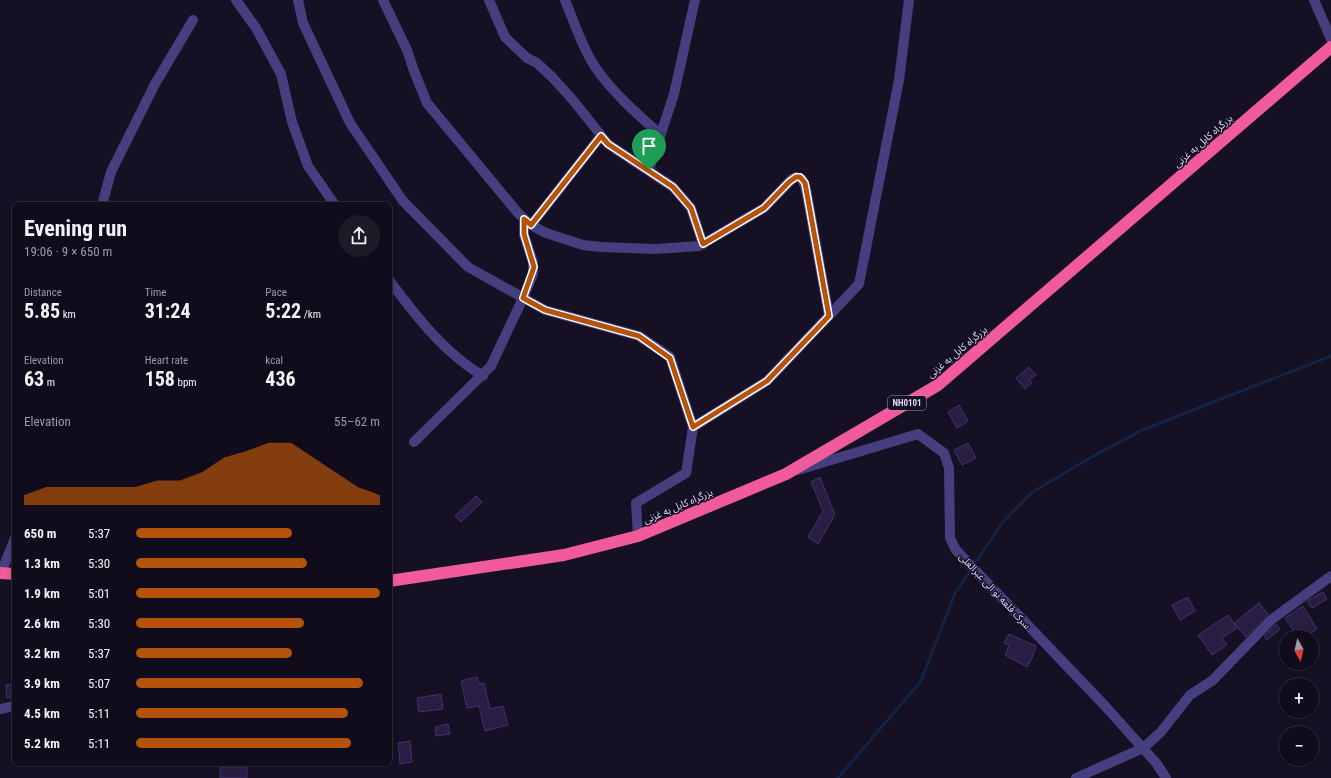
<!DOCTYPE html>
<meta charset="utf-8">
<style>
:root{--surface:#100c1b;--page:#1e1a28;--text:#f1f3f6;--muted:#9c9ba3;--line:#302c3a;--accent:#b45309}
body{margin:0;font-family:"Roboto Condensed","Noto Sans Arabic",sans-serif;background:var(--page);color:var(--text);height:100vh;display:flex;flex-direction:column;font-size:15px;white-space:nowrap}
*{box-sizing:border-box;margin:0}
p{font-size:13px;color:var(--muted)}
.icon{flex:none;width:22px;height:22px;fill:none;stroke:currentColor;stroke-width:2;stroke-linecap:round;stroke-linejoin:round}
.map{position:relative;flex:1;overflow:hidden}
.side{position:absolute;left:12px;top:202px;width:380px;height:564px;display:flex;flex-direction:column;background:var(--surface);border-radius:8px;box-shadow:0 2px 6px #0003,0 0 0 1px var(--line)}
.side>*{flex:none}
.needle{width:26px;rotate:172deg}
.fabs{position:absolute;left:1279px;top:630px;display:grid;gap:8px}
.fabs a{display:grid;place-items:center;width:40px;height:40px;border-radius:50%;background:var(--surface);box-shadow:0 2px 6px #0003,0 0 0 1px var(--line);font-size:20px}
.pin{position:absolute;display:grid;place-items:center;width:34px;height:34px;color:#fff;margin:-41px -17px;border-radius:50% 50% 50% 0;rotate:-45deg;box-shadow:0 0 4px #0007}
.pin .icon{rotate:45deg}
.round{display:grid;place-items:center;flex:none;width:42px;height:42px;border-radius:21px;background:var(--page)}
.head{display:flex;align-items:center;justify-content:space-between;height:68px;padding:0 12px}
h1{font-size:22px;font-weight:700;line-height:30px}
.stats{display:grid;grid-template-columns:repeat(3,1fr);gap:6px;height:68px;padding:4px 12px}
.stats div{display:grid;align-content:center}
.stats b{font-size:20px;font-weight:700}
.stats small{font-size:11px;font-weight:400}
.stats p{font-size:11px}
.chart{height:112px;padding:8px 12px}
.chart p{display:flex;justify-content:space-between}
.chart svg{width:100%;height:72px;margin-top:4px;fill:var(--accent);opacity:.7}
ul{padding:0 12px;list-style:none;font-size:13px}
li{display:grid;grid-template-columns:64px 48px 1fr;align-items:center;height:30px}
li i{height:10px;border-radius:5px;background:var(--accent)}
.map>svg:first-child{display:block}
.lines{fill:none;stroke-linecap:round;stroke-linejoin:round}
.stream{stroke:#122346;stroke-width:3}
.building{fill:#281e43;stroke:#41326e}
.minor{stroke:#453f7f;stroke-width:10}
.highway{stroke:#f25b9b;stroke-width:12}
.route-casing{stroke:#fff;stroke-width:8}
.route{stroke:#b45309;stroke-width:5}
.labels{text-anchor:middle;dominant-baseline:central;stroke-width:3;stroke-linejoin:round;paint-order:stroke}
.shield{fill:#151024;stroke:#a19bbb;stroke-width:1}
.shield-label{font-size:9px;font-weight:bold;fill:#ddd7fc}
.street-label{font-size:10px;fill:#ddd7fc;stroke:#151024}
</style>
<div class="map">
<svg width="1331" height="778" viewBox="0 0 1331 778">
<rect width="100%" height="100%" fill="#151024"/>
<g class="lines">
<path class="stream" d="M838,778L921,681L955,593L1003,522L1031,493L1088,459L1142,430L1331,356"/>
</g>
<g class="building">
<path d="M1029,367L1036,375L1029,380L1032,383L1025,389L1016,378Z"/>
<path d="M959,405L968,421L957,428L948,412Z"/>
<path d="M968,443L976,458L962,465L954,450Z"/>
<path d="M820,477L835,515L818,544L808,537L823,511L811,482Z"/>
<path d="M476,496L482,502L461,522L455,516Z"/>
<path d="M1323,592L1327,599L1312,608L1307,601Z"/>
<path d="M1188,597L1195,611L1180,620L1172,605Z"/>
<path d="M1259,603L1268,614L1246,637L1234,623Z"/>
<path d="M1303,606L1317,629L1304,637H1298L1285,618Z"/>
<path d="M1228,615L1237,628L1222,638L1227,645L1212,655L1198,635Z"/>
<path d="M1276,624L1280,629L1267,640L1264,636Z"/>
<path d="M1009,634L1036,646L1032,658L1027,667L1005,655L1009,645L1004,643Z"/>
<path d="M477,677L479,684L484,683L490,709L503,706L508,725L485,731L479,706L467,708L461,681Z"/>
<path d="M15,684V697L7,698L6,685Z"/>
<path d="M441,694L443,709L419,712L417,698Z"/>
<path d="M448,724L450,734L436,736L435,727Z"/>
<path d="M410,741L412,762L400,764L398,743Z"/>
<rect x="220" y="767" width="27" height="11"/>
</g>
<g class="lines">
<g class="minor">
<path d="M236,0L256,28L281,74L292,122L308,166L335,205"/>
<path d="M298,0L303,23L350,123L403,201L468,267L545,310L639,336L670,357L693,427"/>
<path d="M383,0L407,50L414,71L427,103L518,213L531,225L546,233L583,245L601,247L655,249L699,246L764,208L792,179L796,177L802,179L806,189L829,316"/>
<path d="M489,0L505,37L527,58L537,63L552,77L572,99L608,144L673,187L691,208L703,244"/>
<path d="M565,0C574,22 582,47 595,67C613,93 637,114 661,135"/>
<path d="M1314,0L1331,39"/>
<path d="M649,170L674,94L695,0"/>
<path d="M102,205L111,172L155,84L193,20"/>
<path d="M531,225L601,136"/>
<path d="M389,280C416,316 444,353 483,376"/>
<path d="M414,442L491,366L523,298L533,274V262L524,235V219"/>
<path d="M798,470L918,434L944,453L949,468L950,538L956,550L1106,707L1157,764L1166,778"/>
<path d="M638,536L636,503L686,473L693,427L767,381L859,284L899,80L909,0"/>
<path d="M1,573L15,538"/>
<path d="M0,709L15,706"/>
<path d="M1076,778L1143,748L1160,733L1190,695L1213,680L1271,620L1331,576"/>
</g>
<g class="highway">
<path d="M0,573L15,574"/>
<path d="M389,581L564,555L638,536L786,474L938,385L1331,47"/>
</g>
</g>
<g class="lines">
<g class="route-casing">
<path id="route" d="M601,136L608,144L673,187L691,208L703,244L764,208L789,182L796,177H800L805,183L829,316L767,381L693,427L670,358L639,336L545,310L523,298L534,267L524,234V219L531,225Z"/>
</g>
<use href="#route" class="route"/>
</g>
<g class="labels">
<rect class="shield" x="888" y="396" width="38" height="14" rx="3"/>
<g class="shield-label">
<text x="907" y="403">NH0101</text>
</g>
<g class="street-label">
<text transform="translate(1203 141) rotate(-41)">بزرگراه کابل به غزنی</text>
<text transform="translate(957 352) rotate(-40)">بزرگراه کابل به غزنی</text>
<text transform="translate(678 506) rotate(-23)">بزرگراه کابل به غزنی</text>
<text transform="translate(995 591) rotate(47)">سرک قلعه نو الی عبرالعلی</text>
</g>
</g>
</svg>
<div class="fabs">
<a><svg class="needle" viewBox="-14 -14 28 28"><path d="M0-13l5 13h-10z" fill="#e53935"/><path d="M0 13l5-13h-10z" fill="#9c9ba3"/></svg></a>
<a>+</a>
<a>−</a>
</div>
<div class="pin" style="left:649px;top:170px;background:#1e9e55"><svg class="icon" aria-label="arrive" viewBox="0 0 24 24"><path d="M6 21V4h12l-3 4 3 4H6"/></svg></div>
<section class="side">
<div class="head"><div><h1>Evening run</h1><p>19:06 · 9 × 650 m</p></div><a class="round"><svg class="icon" aria-label="share" viewBox="0 0 24 24"><path d="M12 15V3M7 8l5-5 5 5M5 13v7h14v-7"/></svg></a></div>
<div class="stats">
<div><p>Distance</p><b>5.85<small> km</small></b></div>
<div><p>Time</p><b>31:24</b></div>
<div><p>Pace</p><b>5:22<small> /km</small></b></div>
</div>
<div class="stats">
<div><p>Elevation</p><b>63<small> m</small></b></div>
<div><p>Heart rate</p><b>158<small> bpm</small></b></div>
<div><p>kcal</p><b>436</b></div>
</div>
<div class="chart"><p><span>Elevation</span>55–62 m</p>
<svg viewBox="0 0 160 44" preserveAspectRatio="none"><path d="M0 44V38L10 33L20 33L30 33L40 33L50 33L60 29L70 29L80 24L90 15L100 11L110 6L120 6L130 15L140 24L150 33L160 38V44z"/></svg>
</div>
<ul>
<li><b>650 m</b>5:37<i style="width:64%"></i></li>
<li><b>1.3 km</b>5:30<i style="width:70%"></i></li>
<li><b>1.9 km</b>5:01<i style="width:100%"></i></li>
<li><b>2.6 km</b>5:30<i style="width:69%"></i></li>
<li><b>3.2 km</b>5:37<i style="width:64%"></i></li>
<li><b>3.9 km</b>5:07<i style="width:93%"></i></li>
<li><b>4.5 km</b>5:11<i style="width:87%"></i></li>
<li><b>5.2 km</b>5:11<i style="width:88%"></i></li>
</ul>
</section>
</div>
